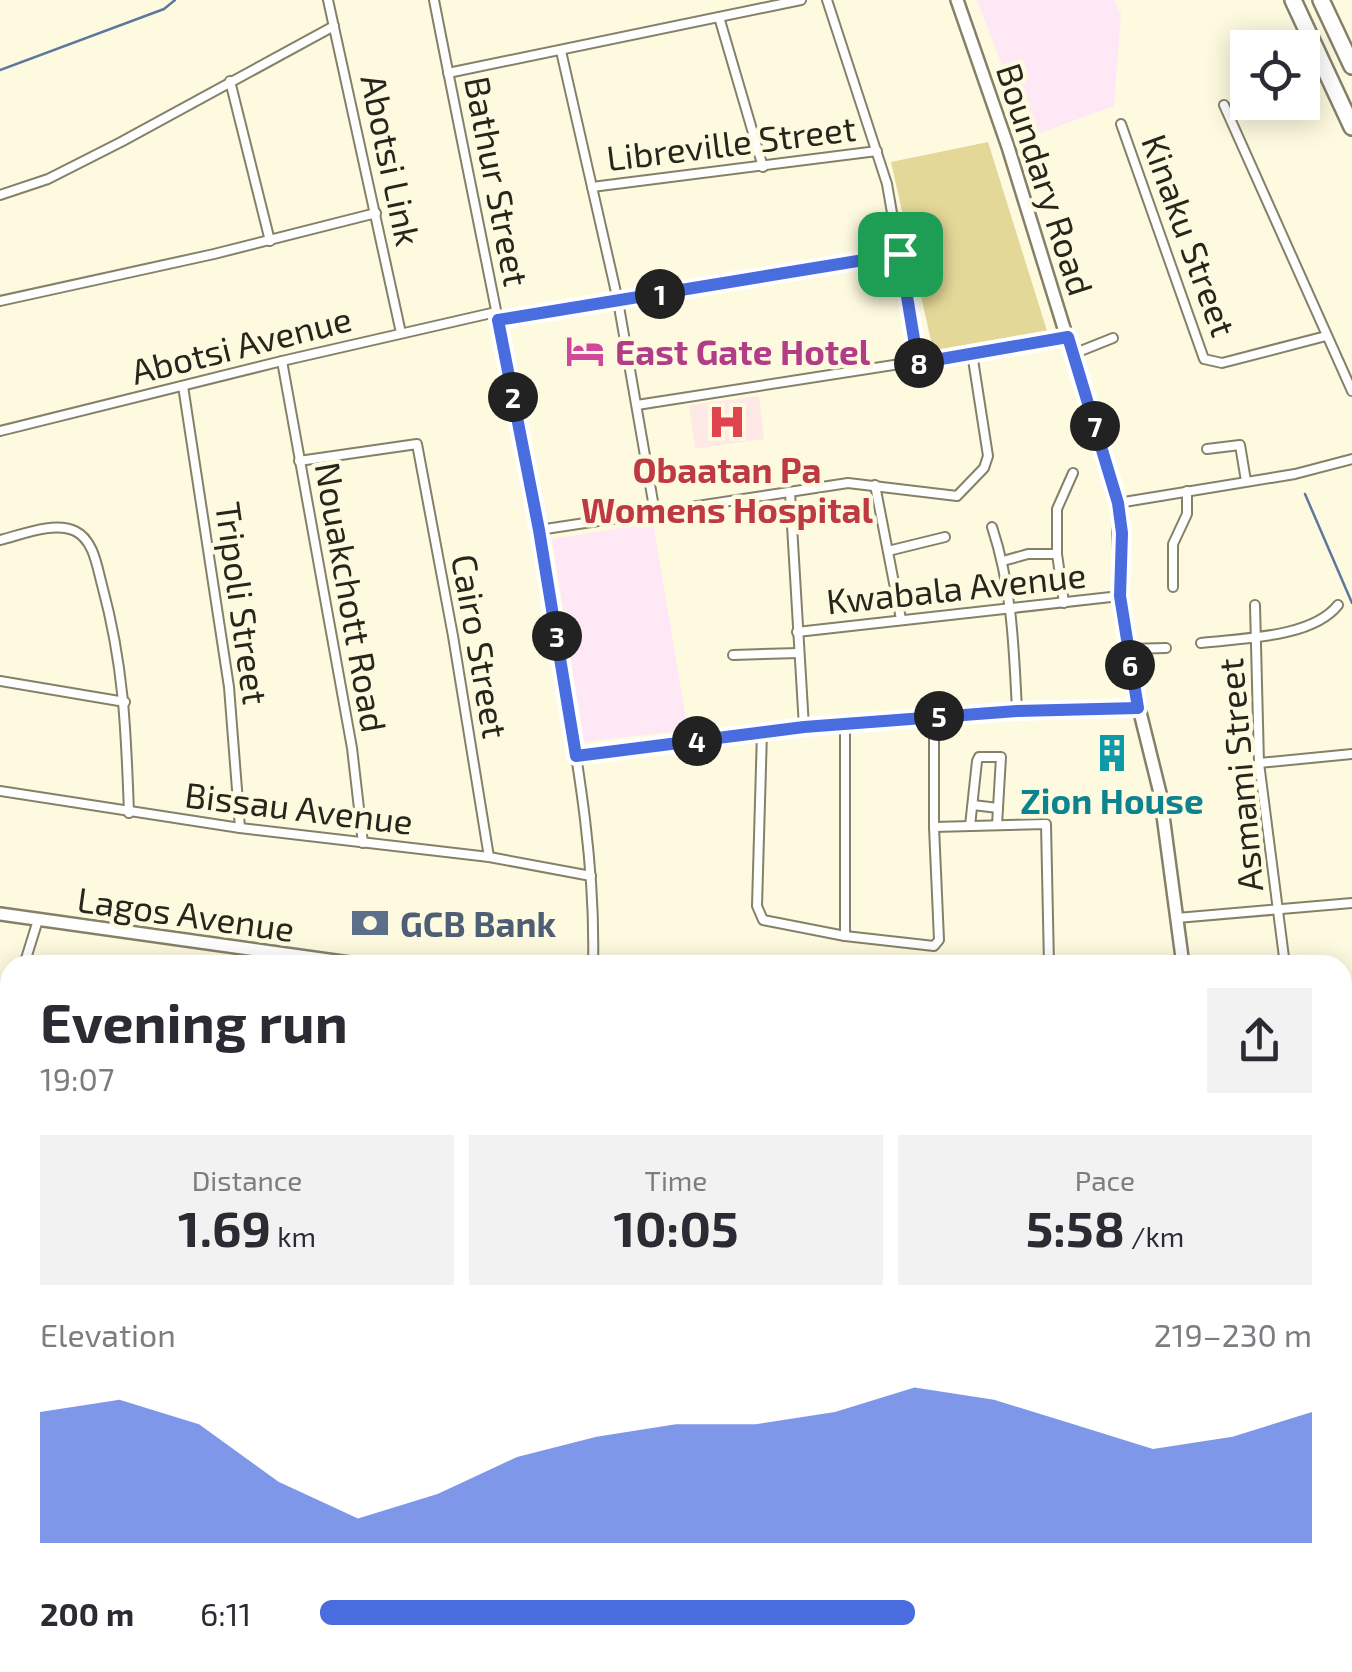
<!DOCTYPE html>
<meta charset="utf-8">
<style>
:root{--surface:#fff;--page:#f2f2f3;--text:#2b2b33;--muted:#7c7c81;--accent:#496cdf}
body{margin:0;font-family:"Exo 2",sans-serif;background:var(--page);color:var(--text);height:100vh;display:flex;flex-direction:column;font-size:38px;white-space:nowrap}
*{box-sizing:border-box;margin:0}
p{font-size:32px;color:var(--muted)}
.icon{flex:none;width:55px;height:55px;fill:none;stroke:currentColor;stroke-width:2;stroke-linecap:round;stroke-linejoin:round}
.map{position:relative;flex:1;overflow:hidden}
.drawer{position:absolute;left:0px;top:955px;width:1352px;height:718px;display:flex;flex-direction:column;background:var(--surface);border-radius:30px 30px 0 0;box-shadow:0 5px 25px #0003}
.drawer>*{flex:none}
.fabs{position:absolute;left:1230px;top:30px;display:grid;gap:20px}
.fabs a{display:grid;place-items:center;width:90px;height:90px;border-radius:0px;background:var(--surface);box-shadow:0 5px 25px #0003;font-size:50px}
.pin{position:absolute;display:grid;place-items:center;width:85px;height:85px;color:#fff;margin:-42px;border-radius:20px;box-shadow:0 5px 15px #0006}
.km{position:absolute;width:50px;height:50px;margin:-25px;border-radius:50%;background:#222;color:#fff;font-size:28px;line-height:50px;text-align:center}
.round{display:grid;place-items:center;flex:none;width:105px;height:105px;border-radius:0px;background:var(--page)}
.overview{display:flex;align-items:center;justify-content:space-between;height:170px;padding:0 40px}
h1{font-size:55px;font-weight:700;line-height:75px}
.figures{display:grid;grid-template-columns:repeat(3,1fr);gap:15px;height:170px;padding:10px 40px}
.figures div{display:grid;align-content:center;border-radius:0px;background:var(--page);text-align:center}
.figures b{font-size:50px;font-weight:700}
.figures small{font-size:28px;font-weight:400}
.figures p{font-size:28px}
.chart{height:280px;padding:20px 40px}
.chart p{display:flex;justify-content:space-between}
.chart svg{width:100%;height:180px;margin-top:10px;fill:var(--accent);opacity:.7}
ul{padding:0 40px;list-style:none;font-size:32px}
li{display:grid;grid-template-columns:160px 120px 1fr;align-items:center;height:75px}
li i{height:25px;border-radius:12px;background:var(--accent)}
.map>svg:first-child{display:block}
.education{fill:#fee8f6}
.medical{fill:#ffe9e6}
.green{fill:#e3d897}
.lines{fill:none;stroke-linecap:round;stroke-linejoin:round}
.stream{stroke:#5c799b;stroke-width:2.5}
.street-casing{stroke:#858169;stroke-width:12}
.secondary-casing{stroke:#858169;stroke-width:16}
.highway-casing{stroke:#858169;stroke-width:20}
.street{stroke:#fff;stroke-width:8}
.secondary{stroke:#fff;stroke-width:11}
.highway{stroke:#fff;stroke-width:15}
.route-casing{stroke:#fff;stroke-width:20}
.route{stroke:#496cdf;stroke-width:12}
.labels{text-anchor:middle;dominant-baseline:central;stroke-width:9;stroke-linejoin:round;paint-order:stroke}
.street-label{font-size:35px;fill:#27261c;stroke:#fefae0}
.hotel-label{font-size:35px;font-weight:bold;fill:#b23c85;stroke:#fefae0;text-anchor:start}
.health-label{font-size:35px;font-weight:bold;fill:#be3a42;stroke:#fefae0}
.culture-label{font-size:35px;font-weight:bold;fill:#0d838f;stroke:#fefae0}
.service-label{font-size:35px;font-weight:bold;fill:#4e5e75;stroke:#fefae0;text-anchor:start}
</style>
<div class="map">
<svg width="1352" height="1672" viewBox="0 0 1352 1672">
<rect width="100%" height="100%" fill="#fefae0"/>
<g class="education">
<path d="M977,0H1114L1121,14L1114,106L1029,137Z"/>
<path d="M653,523L688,730L584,742L552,539Z"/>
<path d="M344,1662H669L676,1672H306Z"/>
</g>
<path class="medical" d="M759,396L764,439L695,449L689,405Z"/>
<path class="green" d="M988,142L1048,334L934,354L891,162Z"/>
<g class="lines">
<g class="stream">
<path d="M0,70L164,9L175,0"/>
<path d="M1305,494L1352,603"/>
<path d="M0,1090L10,1097"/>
<path d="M1,1468L10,1462"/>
<path d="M1342,1499L1352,1500"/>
</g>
<g class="street-casing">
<g id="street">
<path d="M328,0L401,333"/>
<path d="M434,0C475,211 521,421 556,634C574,743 596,854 593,965"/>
<path d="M827,0L887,184L918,363"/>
<path d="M719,17L763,167"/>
<path d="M561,51L618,301L655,513"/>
<path d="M448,73L801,0"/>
<path d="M230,81L270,241"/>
<path d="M1224,105L1352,391"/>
<path d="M1121,124L1204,359L1222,363L1326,336"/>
<path d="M592,187L877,151"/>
<path d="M0,195L48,179L121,142L334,26"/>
<path d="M0,301L214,254L376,213"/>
<path d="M498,320L900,254"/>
<path d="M1073,354L1113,338"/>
<path d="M282,361L352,748L363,843"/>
<path d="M183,386L229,687L240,828"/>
<path d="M637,405L1067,338"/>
<path d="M0,431L282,361L496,312"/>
<path d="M1207,449L1240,445L1246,481"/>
<path d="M299,461L417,444L453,636L489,857"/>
<path d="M875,485L901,619"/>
<path d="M790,492L804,727"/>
<path d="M1118,503L1295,474L1352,459"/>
<path d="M992,527C1012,587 1014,648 1017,711"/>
<path d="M539,530L848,483L957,496L984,468L988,456L972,353"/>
<path d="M0,540C21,535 54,521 75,531C94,540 97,567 102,585C124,666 126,730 129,813"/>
<path d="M888,551L945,537"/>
<path d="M1003,561L1028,554H1057"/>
<path d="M1173,587V544L1187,514V491"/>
<path d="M1064,603L1057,554V509L1073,473"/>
<path d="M1255,605L1259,763L1285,965"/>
<path d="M797,632L1120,596"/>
<path d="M1201,643C1242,638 1312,638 1338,605"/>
<path d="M1127,649L1166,648"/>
<path d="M733,655L799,653"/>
<path d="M0,681L125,702"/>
<path d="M845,724V936"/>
<path d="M762,732L757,906L763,920L845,936L934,946L939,940L934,827V717"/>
<path d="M576,756L804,727L1017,711L1138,708"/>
<path d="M1259,763L1352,754"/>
<path d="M0,791L240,828L489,857L591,876"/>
<path d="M973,805L998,808"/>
<path d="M970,826L977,761L979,757H1001L997,825"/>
<path d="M934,827L1046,824L1049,965"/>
<path d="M1177,918L1352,903"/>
<path d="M24,965L38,920"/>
<path d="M0,1043L10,1011"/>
<path d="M1342,1183L1352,1182"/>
<path d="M0,1249L10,1258"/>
<path d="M0,1468L10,1482"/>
<path d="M0,1500L10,1497"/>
<path d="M0,1608L10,1604"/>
<path d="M1342,1624L1352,1623"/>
<path d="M522,1662L523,1672"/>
</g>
</g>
<g class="secondary-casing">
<g id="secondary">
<path d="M957,0L1008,147L1118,503L1123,622L1134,688L1160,793L1183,965"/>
<path d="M0,914L364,965"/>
<path d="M1118,1662L1120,1672"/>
</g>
</g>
<g class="highway-casing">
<g id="highway">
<path d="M1293,0L1352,127"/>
<path d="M1321,0L1352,66"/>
<path d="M1342,1399L1352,1397"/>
<path d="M1342,1422L1352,1420"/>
<path d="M96,1672L128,1662"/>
<path d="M182,1672L220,1662"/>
</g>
</g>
<use href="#street" class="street"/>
<use href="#secondary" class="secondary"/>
<use href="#highway" class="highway"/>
</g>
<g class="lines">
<g class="route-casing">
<path id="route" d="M900,254L918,363L1068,337L1118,503L1122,533L1120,596L1138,708L1017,711L804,727L576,756L539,530L498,320Z"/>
</g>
<use href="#route" class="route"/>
</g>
<defs>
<g id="hotel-bare" transform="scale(3)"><path d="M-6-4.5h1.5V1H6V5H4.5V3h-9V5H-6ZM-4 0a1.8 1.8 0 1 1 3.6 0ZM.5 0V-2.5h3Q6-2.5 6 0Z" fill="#d1479c" stroke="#fefae0" stroke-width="2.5" paint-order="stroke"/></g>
<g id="hospital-bare" transform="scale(3)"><path d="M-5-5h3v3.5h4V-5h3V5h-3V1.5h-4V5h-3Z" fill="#e0444e" stroke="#fefae0" stroke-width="2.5" paint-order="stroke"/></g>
<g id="building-bare" transform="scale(3)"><path d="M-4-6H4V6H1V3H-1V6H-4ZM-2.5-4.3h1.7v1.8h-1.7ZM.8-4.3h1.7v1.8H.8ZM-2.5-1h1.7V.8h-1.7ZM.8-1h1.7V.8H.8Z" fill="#0f9aa8" stroke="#fefae0" stroke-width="2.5" paint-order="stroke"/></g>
<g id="bank-bare" transform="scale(3)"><path d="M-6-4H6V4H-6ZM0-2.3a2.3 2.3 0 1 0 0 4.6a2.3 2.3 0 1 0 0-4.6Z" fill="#5c6f8a" stroke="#fefae0" stroke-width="2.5" paint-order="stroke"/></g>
</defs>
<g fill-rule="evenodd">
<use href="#hotel-bare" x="585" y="351"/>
<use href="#hospital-bare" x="727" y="422"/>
<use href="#building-bare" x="1112" y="753"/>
<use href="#bank-bare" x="370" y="923"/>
</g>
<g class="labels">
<g class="street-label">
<text transform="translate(731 142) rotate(-7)">Libreville Street</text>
<text transform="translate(392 160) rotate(78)">Abotsi Link</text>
<text transform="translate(1046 179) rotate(72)">Boundary Road</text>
<text transform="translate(498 181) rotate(79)">Bathur Street</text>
<text transform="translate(1190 235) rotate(70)">Kinaku Street</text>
<text transform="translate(241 344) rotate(-14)">Abotsi Avenue</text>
<text transform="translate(956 587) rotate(-6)">Kwabala Avenue</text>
<text transform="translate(352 597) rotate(80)">Nouakchott Road</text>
<text transform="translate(243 603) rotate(82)">Tripoli Street</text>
<text transform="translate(481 646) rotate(80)">Cairo Street</text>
<text transform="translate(1239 775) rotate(-95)">Asmami Street</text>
<text transform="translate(299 807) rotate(7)">Bissau Avenue</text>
<text transform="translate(186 913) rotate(8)">Lagos Avenue</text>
</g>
<g class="hotel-label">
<text x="615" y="351">East Gate Hotel</text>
</g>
<g class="health-label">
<text x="727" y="469">Obaatan Pa<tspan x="727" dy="40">Womens Hospital</tspan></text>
</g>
<g class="culture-label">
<text x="1112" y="800">Zion House</text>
</g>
<g class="service-label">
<text x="400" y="923">GCB Bank</text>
</g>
</g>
</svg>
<div class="fabs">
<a><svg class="icon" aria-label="locate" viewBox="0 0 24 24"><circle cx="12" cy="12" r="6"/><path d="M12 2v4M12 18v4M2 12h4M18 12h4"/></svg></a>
</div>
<div class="pin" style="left:900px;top:254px;background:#1e9e55"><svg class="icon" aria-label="arrive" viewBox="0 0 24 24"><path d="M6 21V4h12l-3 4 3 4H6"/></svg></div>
<b class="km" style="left:660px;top:294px">1</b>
<b class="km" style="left:513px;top:397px">2</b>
<b class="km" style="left:557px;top:636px">3</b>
<b class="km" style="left:697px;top:741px">4</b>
<b class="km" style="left:939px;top:716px">5</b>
<b class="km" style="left:1130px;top:665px">6</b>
<b class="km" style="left:1095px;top:426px">7</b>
<b class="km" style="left:919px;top:363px">8</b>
<section class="drawer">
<div class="overview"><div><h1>Evening run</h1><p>19:07</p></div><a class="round"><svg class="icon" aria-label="share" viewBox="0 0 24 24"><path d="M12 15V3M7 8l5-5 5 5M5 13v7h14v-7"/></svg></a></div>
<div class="figures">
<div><p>Distance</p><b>1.69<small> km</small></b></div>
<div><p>Time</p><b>10:05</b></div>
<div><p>Pace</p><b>5:58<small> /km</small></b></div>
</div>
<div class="chart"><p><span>Elevation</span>219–230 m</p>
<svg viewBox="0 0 160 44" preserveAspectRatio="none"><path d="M0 44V12L10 9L20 15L30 29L40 38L50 32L60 23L70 18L80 15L90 15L100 12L110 6L120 9L130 15L140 21L150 18L160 12V44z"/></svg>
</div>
<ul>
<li><b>200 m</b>6:11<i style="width:60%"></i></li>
</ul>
</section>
</div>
